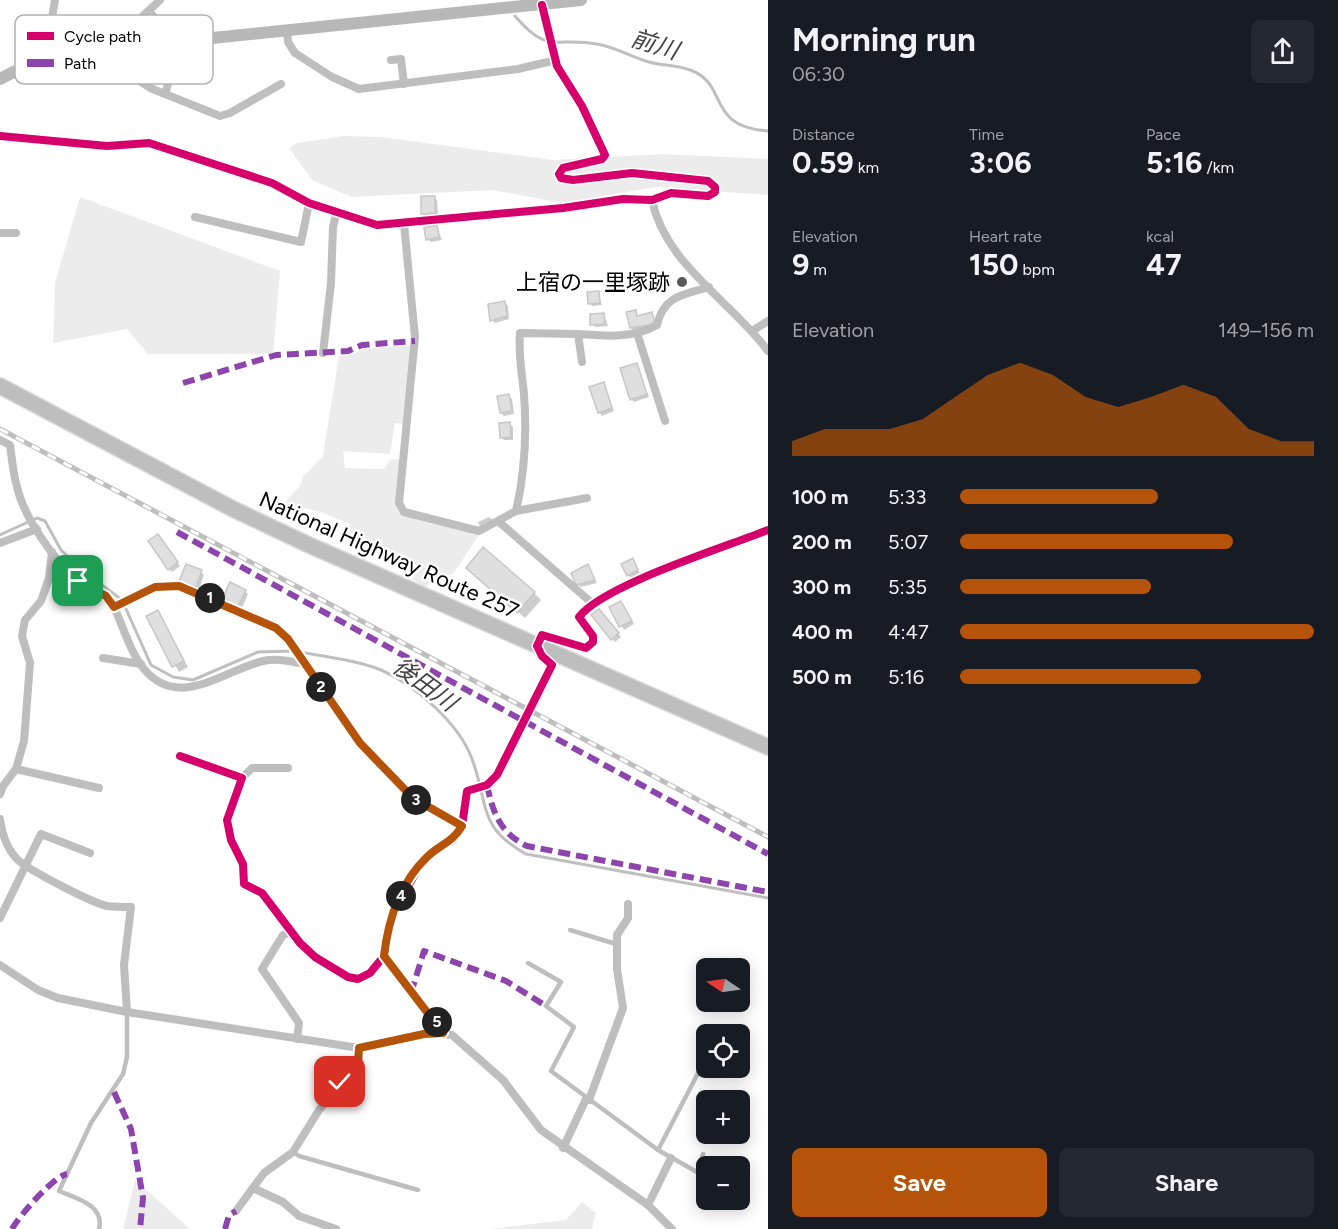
<!DOCTYPE html>
<meta charset="utf-8">
<style>
:root{--surface:#171b24;--page:#242831;--text:#f1f3f6;--muted:#9ea1a6;--accent:#b45309}
body{margin:0;font-family:Figtree,"Noto Sans JP",sans-serif;background:var(--page);color:var(--text);height:100vh;display:flex;flex-direction:column;font-size:22px;white-space:nowrap}
*{box-sizing:border-box;margin:0}
p{font-size:20px;color:var(--muted)}
.icon{flex:none;width:33px;height:33px;fill:none;stroke:currentColor;stroke-width:2;stroke-linecap:round;stroke-linejoin:round}
.map{position:relative;flex:1;overflow:hidden}
.details{display:flex;flex-direction:column;background:var(--surface);width:570px}
.details>*{flex:none}
.needle{width:39px;rotate:283deg}
.fabs{position:absolute;left:696px;top:958px;display:grid;gap:12px}
.fabs a{display:grid;place-items:center;width:54px;height:54px;border-radius:9px;background:var(--surface);box-shadow:0 3px 15px #0003;font-size:30px}
.pin{position:absolute;display:grid;place-items:center;width:51px;height:51px;color:#fff;margin:-26px;border-radius:12px;box-shadow:0 3px 9px #0006}
.km{position:absolute;width:30px;height:30px;margin:-15px;border-radius:50%;background:#222;color:#fff;font-size:16px;line-height:30px;text-align:center}
.round{display:grid;place-items:center;flex:none;width:63px;height:63px;border-radius:9px;background:var(--page)}
.head{display:flex;align-items:center;justify-content:space-between;height:102px;padding:0 24px}
h1{font-size:33px;font-weight:700;line-height:45px}
.stats{display:grid;grid-template-columns:repeat(3,1fr);gap:9px;height:102px;padding:6px 24px}
.stats div{display:grid;align-content:center}
.stats b{font-size:30px;font-weight:700}
.stats small{font-size:16px;font-weight:400}
.stats p{font-size:16px}
.chart{height:168px;padding:12px 24px}
.chart p{display:flex;justify-content:space-between}
.chart svg{width:100%;height:108px;margin-top:6px;fill:var(--accent);opacity:.7}
.action{display:flex;gap:12px;margin-top:auto;padding:12px 24px}
.action a{flex:1;height:69px;border-radius:9px;background:var(--accent);color:#fff;font-size:24px;font-weight:700;line-height:69px;text-align:center}
.action a+a{background:var(--page);color:var(--text)}
ul{padding:0 24px;list-style:none;font-size:20px}
li{display:grid;grid-template-columns:96px 72px 1fr;align-items:center;height:45px}
li i{height:15px;border-radius:8px;background:var(--accent)}
main{display:flex;flex:1;min-height:0}
.map>svg:first-child{display:block}
.green{fill:#ececec}
.shadow{fill:#0003}
.lines{fill:none;stroke-linecap:round;stroke-linejoin:round}
.stream{stroke:#bfbfbf;stroke-width:3}
.building{fill:#dfdfdf;stroke:#c7c7c7;stroke-width:1.5}
.street-tunnel{stroke:#d9d9d9;stroke-width:8;stroke-dasharray:8 4;stroke-linecap:butt}
.highway-casing{stroke:#dbdbdb;stroke-width:18}
.lane{stroke:#bebebe;stroke-width:4.5}
.street{stroke:#bebebe;stroke-width:8}
.secondary{stroke:#b8b8b8;stroke-width:12}
.highway{stroke:#bebebe;stroke-width:15}
.rail-casing{stroke:#bebebe;stroke-width:5}
.rail{stroke:#fff;stroke-width:3;stroke-dasharray:9;stroke-linecap:butt}
.quiet{stroke:#8e44ad;stroke-width:6;stroke-dasharray:12 6;stroke-linecap:butt}
.cycleway-casing{stroke:#fff;stroke-width:11}
.cycleway{stroke:#d6006c;stroke-width:8}
.route-casing{stroke:#fff;stroke-width:12}
.route{stroke:#b45309;stroke-width:8}
.poi-dot{fill:#595959;stroke:#fff;stroke-width:2}
.labels{text-anchor:middle;dominant-baseline:central;stroke-width:5;stroke-linejoin:round;paint-order:stroke}
.poi-label{font-size:22px;fill:#000;stroke:#fff;text-anchor:end}
.street-label{font-size:22px;fill:#000;stroke:#fff}
.water-label{font-size:24px;font-style:italic;fill:#444;stroke:#fff}
.key{fill:#fff;stroke:#b2b2b2;stroke-width:1.5}
.key-label{font-size:16px;fill:#000}
</style>
<main>
<div class="map">
<svg width="768" height="1229" viewBox="0 0 768 1229">
<rect width="100%" height="100%" fill="#fff"/>
<g class="green">
<path d="M344,136L381,137L553,160L663,154L768,159V195L656,187L561,203L493,190L351,197L312,180L289,148L297,143Z"/>
<path d="M80,197L280,271L273,354H148L127,329L53,343L55,283Z"/>
<path d="M413,345L404,424L395,423L390,454L343,451L345,468L384,469L391,459L402,460L396,503L399,513L429,523L480,533L454,573L424,587L348,533L350,524L318,511L288,505L285,502L300,486L303,477L323,456L339,356L354,354L362,349Z"/>
<path d="M135,1180L190,1229H123Z"/>
<path d="M582,1202L596,1213L592,1229H490L566,1220Z"/>
</g>
<g class="shadow">
<path d="M434,197L437,200L438,216H425L422,213Z"/>
<path d="M437,227L442,240L431,242L427,239Z"/>
<path d="M598,293L602,305L592,306L589,303Z"/>
<path d="M505,303L508,306L509,319L495,323L492,320Z"/>
<path d="M636,312L639,317L651,314L657,327L634,331L631,328Z"/>
<path d="M604,315L608,326L595,327L592,324Z"/>
<path d="M636,364L649,397L634,402L631,399Z"/>
<path d="M603,384L614,411L602,416L599,412Z"/>
<path d="M509,396L512,399L514,414L504,416L501,413Z"/>
<path d="M510,424L513,427V440H504L501,437Z"/>
<path d="M489,517L493,520L480,526L478,522Z"/>
<path d="M161,539L180,566L172,572L169,569Z"/>
<path d="M632,560L640,573L631,578L628,575Z"/>
<path d="M587,566L597,583L581,587L578,584Z"/>
<path d="M201,572L204,575L199,589L181,580Z"/>
<path d="M475,574L534,593L541,600L525,618Z"/>
<path d="M245,591L248,594L242,608L224,599Z"/>
<path d="M624,606L634,624L624,630L611,608Z"/>
<path d="M158,612L188,667L179,672L148,617Z"/>
<path d="M602,614L621,637L615,642L612,639Z"/>
</g>
<g class="lines">
<g class="stream">
<path d="M515,16C549,56 555,36 597,44C615,47 632,57 649,62C663,66 677,65 690,70C730,84 704,126 768,131"/>
<path d="M0,535L37,518L45,521L61,550L82,570L122,600L151,665L173,677L193,680L258,652L293,651"/>
<path d="M300,652C326,657 356,660 381,670C415,684 460,725 472,759C489,804 477,827 526,854L768,898"/>
</g>
</g>
<g class="building">
<path d="M421,196H435V213L421,214Z"/>
<path d="M437,225L439,237L426,240L424,228Z"/>
<path d="M599,291L600,303L588,304L587,292Z"/>
<path d="M505,301L507,316L490,321L488,304Z"/>
<path d="M636,310L637,316L652,312L655,324L630,328L626,312Z"/>
<path d="M604,313L605,324L590,325V314Z"/>
<path d="M637,363L647,394L630,400L620,368Z"/>
<path d="M604,382L612,408L598,413L589,387Z"/>
<path d="M509,394L512,411L500,413L497,396Z"/>
<path d="M510,422L511,437L500,438L499,423Z"/>
<path d="M158,534L178,562L168,570L148,541Z"/>
<path d="M483,547L535,592L517,613L466,568Z"/>
<path d="M633,558L638,570L627,576L621,564Z"/>
<path d="M186,564L202,570L196,587L179,581Z"/>
<path d="M588,564L595,580L576,585L571,573Z"/>
<path d="M230,582L246,590L238,606L222,599Z"/>
<path d="M621,601L632,621L619,627L609,607Z"/>
<path d="M599,609L619,633L611,640L591,615Z"/>
<path d="M158,610L184,661L172,667L146,616Z"/>
</g>
<g class="lines">
<g class="street-tunnel">
<path d="M97,39L100,64"/>
<path d="M529,713L537,699"/>
</g>
<g class="highway-casing">
<path id="highway" d="M0,386L233,509L309,545L768,747"/>
</g>
<g class="lane">
<path d="M570,930L616,944"/>
<path d="M384,956L443,1033"/>
<path d="M528,963L561,982L546,1006L574,1027L551,1071L658,1150L697,1172L703,1154"/>
<path d="M719,1035L722,1029"/>
<path d="M658,1150L706,1058"/>
<path d="M293,1152L299,1156L418,1190"/>
<path d="M99,1229C105,1205 76,1198 59,1191L91,1123L123,1074L127,1057V1013"/>
</g>
<g class="street">
<path d="M55,0L50,29L56,37L63,39L128,30L160,0"/>
<path d="M149,12C171,30 175,68 165,94"/>
<path d="M287,31L288,42L295,53L332,77L359,89L518,69L556,60"/>
<path d="M391,60L401,59L404,84"/>
<path d="M100,64L104,72L128,73L150,88L220,116L230,113L281,84"/>
<path d="M0,136L107,146L149,143L272,183L309,203L377,225L563,208L623,199L652,200L671,193L708,196L715,192V187L708,181L632,173L573,180L561,178L559,174L563,168L602,159L605,155L582,106L557,66L542,5"/>
<path d="M652,200C665,264 731,301 768,351"/>
<path d="M195,217L301,242L309,203"/>
<path d="M404,224L415,337L399,503L404,512L479,531L516,511C525,472 527,434 524,394C522,373 518,354 520,333L578,334"/>
<path d="M0,233H16"/>
<path d="M752,331L768,321"/>
<path d="M637,333L665,421"/>
<path d="M323,353L331,283L333,227L337,211"/>
<path d="M582,362L578,334C605,336 632,339 657,325C664,295 684,295 709,287"/>
<path d="M0,440L10,445C12,459 13,473 17,487C24,517 53,559 77,580C89,591 104,592 114,607L155,587L179,586L276,628L288,638L360,743L413,798L462,826"/>
<path d="M516,511L587,498"/>
<path d="M498,521L593,604"/>
<path d="M0,543L37,529"/>
<path d="M114,607C123,626 130,652 144,669C179,711 224,670 263,661C277,658 290,661 304,664"/>
<path d="M103,658L141,664"/>
<path d="M537,699L552,665L542,656L537,646L542,635L586,648L593,642V636L579,617C603,585 726,547 768,530"/>
<path d="M180,756L242,778L227,820L231,840L243,864L244,884L262,893L300,943L315,957L348,977L358,979L370,973L384,956L390,918L419,867L432,853L453,840L462,826L467,791L487,785L497,775L529,713"/>
<path d="M16,769L99,788"/>
<path d="M242,778L252,768H288"/>
<path d="M0,794L3,786L16,769L24,741L30,663L22,636L25,620L41,601L49,578L52,552"/>
<path d="M0,819C2,834 7,850 19,861C31,871 92,903 107,906C115,907 123,907 131,907L124,965L127,1012"/>
<path d="M0,918L41,834L90,853"/>
<path d="M291,932L283,935L262,969L299,1023L297,1039"/>
<path d="M0,965L38,990L58,998L127,1012L359,1048L429,1033L452,1035L503,1080L541,1130L648,1205L672,1229"/>
<path d="M563,1148L586,1099L589,1100L623,1008L617,969V935L628,918V904"/>
<path d="M255,1189L283,1202L299,1216L336,1229"/>
<path d="M648,1205L671,1158"/>
<path d="M236,1211L264,1173L293,1152L319,1110L358,1064L359,1048"/>
</g>
<path class="secondary" d="M0,79C30,62 62,54 96,50L581,0"/>
<use href="#highway" class="highway"/>
<g class="rail-casing">
<path id="rail" d="M0,429L768,837"/>
</g>
<use href="#rail" class="rail"/>
<g class="quiet">
<path d="M183,383L276,355L348,351L362,345L415,341"/>
<path d="M177,532L768,854"/>
<path d="M487,785C493,813 500,833 527,846L768,892"/>
<path d="M411,993L424,951L506,981L546,1006"/>
<path d="M114,1092L131,1129L143,1198L140,1229"/>
<path d="M12,1229C19,1216 54,1176 67,1174"/>
<path d="M225,1229L229,1215L236,1211"/>
</g>
<g class="cycleway-casing">
<g id="cycleway">
<path d="M0,136L107,146L149,143L272,183L309,203L377,225L563,208L623,199L652,200L671,193L708,196L715,192V187L708,181L632,173L573,180L561,178L559,174L563,168L602,159L605,155L582,106L557,66L542,5"/>
<path d="M180,756L242,778L227,820L231,840L243,864L244,884L262,893L300,943L315,957L348,977L358,979L370,973L384,956L390,918L419,867L432,853L453,840L462,826L467,791L487,785L497,775L552,665L542,656L537,646L542,635L586,648L593,642V636L579,617C603,585 726,547 768,530"/>
</g>
</g>
<use href="#cycleway" class="cycleway"/>
</g>
<g class="lines">
<g class="route-casing">
<path id="route" d="M78,581L106,596L114,607L155,587L179,586L276,628L288,639L360,743L413,798L462,826C453,842 439,845 427,857C400,883 388,921 384,956L443,1033L424,1034L359,1048L358,1064L340,1082"/>
</g>
<use href="#route" class="route"/>
</g>
<circle class="poi-dot" cx="682" cy="282" r="6"/>
<g class="labels">
<g class="poi-label">
<text x="670" y="282">上宿の一里塚跡</text>
</g>
<g class="street-label">
<text transform="translate(389 555) rotate(24)">National Highway Route 257</text>
</g>
<g class="water-label">
<text transform="translate(655 44) rotate(17)">前川</text>
<text transform="translate(425 684) rotate(36)">後田川</text>
</g>
</g>
<rect x="15" y="15" width="198" height="69" rx="9" class="key"/>
<rect x="27" y="32" width="27" height="8" fill="#d6006c"/>
<rect x="27" y="59" width="27" height="8" fill="#8e44ad"/>
<g class="key-label">
<text x="64" y="42">Cycle path</text>
<text x="64" y="69">Path</text>
</g>
</svg>
<div class="fabs">
<a><svg class="needle" viewBox="-14 -14 28 28"><path d="M0-13l5 13h-10z" fill="#e53935"/><path d="M0 13l5-13h-10z" fill="#9ea1a6"/></svg></a>
<a><svg class="icon" aria-label="locate" viewBox="0 0 24 24"><circle cx="12" cy="12" r="6"/><path d="M12 2v4M12 18v4M2 12h4M18 12h4"/></svg></a>
<a>+</a>
<a>−</a>
</div>
<div class="pin" style="left:78px;top:581px;background:#1e9e55"><svg class="icon" aria-label="arrive" viewBox="0 0 24 24"><path d="M6 21V4h12l-3 4 3 4H6"/></svg></div>
<div class="pin" style="left:340px;top:1082px;background:#d93025"><svg class="icon" aria-label="check" viewBox="0 0 24 24"><path d="M5 12l5 5 9-10"/></svg></div>
<b class="km" style="left:210px;top:598px">1</b>
<b class="km" style="left:321px;top:687px">2</b>
<b class="km" style="left:416px;top:800px">3</b>
<b class="km" style="left:401px;top:896px">4</b>
<b class="km" style="left:437px;top:1022px">5</b>
</div>
<section class="details">
<div class="head"><div><h1>Morning run</h1><p>06:30</p></div><a class="round"><svg class="icon" aria-label="share" viewBox="0 0 24 24"><path d="M12 15V3M7 8l5-5 5 5M5 13v7h14v-7"/></svg></a></div>
<div class="stats">
<div><p>Distance</p><b>0.59<small> km</small></b></div>
<div><p>Time</p><b>3:06</b></div>
<div><p>Pace</p><b>5:16<small> /km</small></b></div>
</div>
<div class="stats">
<div><p>Elevation</p><b>9<small> m</small></b></div>
<div><p>Heart rate</p><b>150<small> bpm</small></b></div>
<div><p>kcal</p><b>47</b></div>
</div>
<div class="chart"><p><span>Elevation</span>149–156 m</p>
<svg viewBox="0 0 160 44" preserveAspectRatio="none"><path d="M0 44V38L10 33L20 33L30 33L40 29L50 20L60 11L70 6L80 11L90 20L100 24L110 20L120 15L130 20L140 33L150 38L160 38V44z"/></svg>
</div>
<ul>
<li><b>100 m</b>5:33<i style="width:56%"></i></li>
<li><b>200 m</b>5:07<i style="width:77%"></i></li>
<li><b>300 m</b>5:35<i style="width:54%"></i></li>
<li><b>400 m</b>4:47<i style="width:100%"></i></li>
<li><b>500 m</b>5:16<i style="width:68%"></i></li>
</ul>
<div class="action"><a>Save</a><a>Share</a></div>
</section>
</main>
